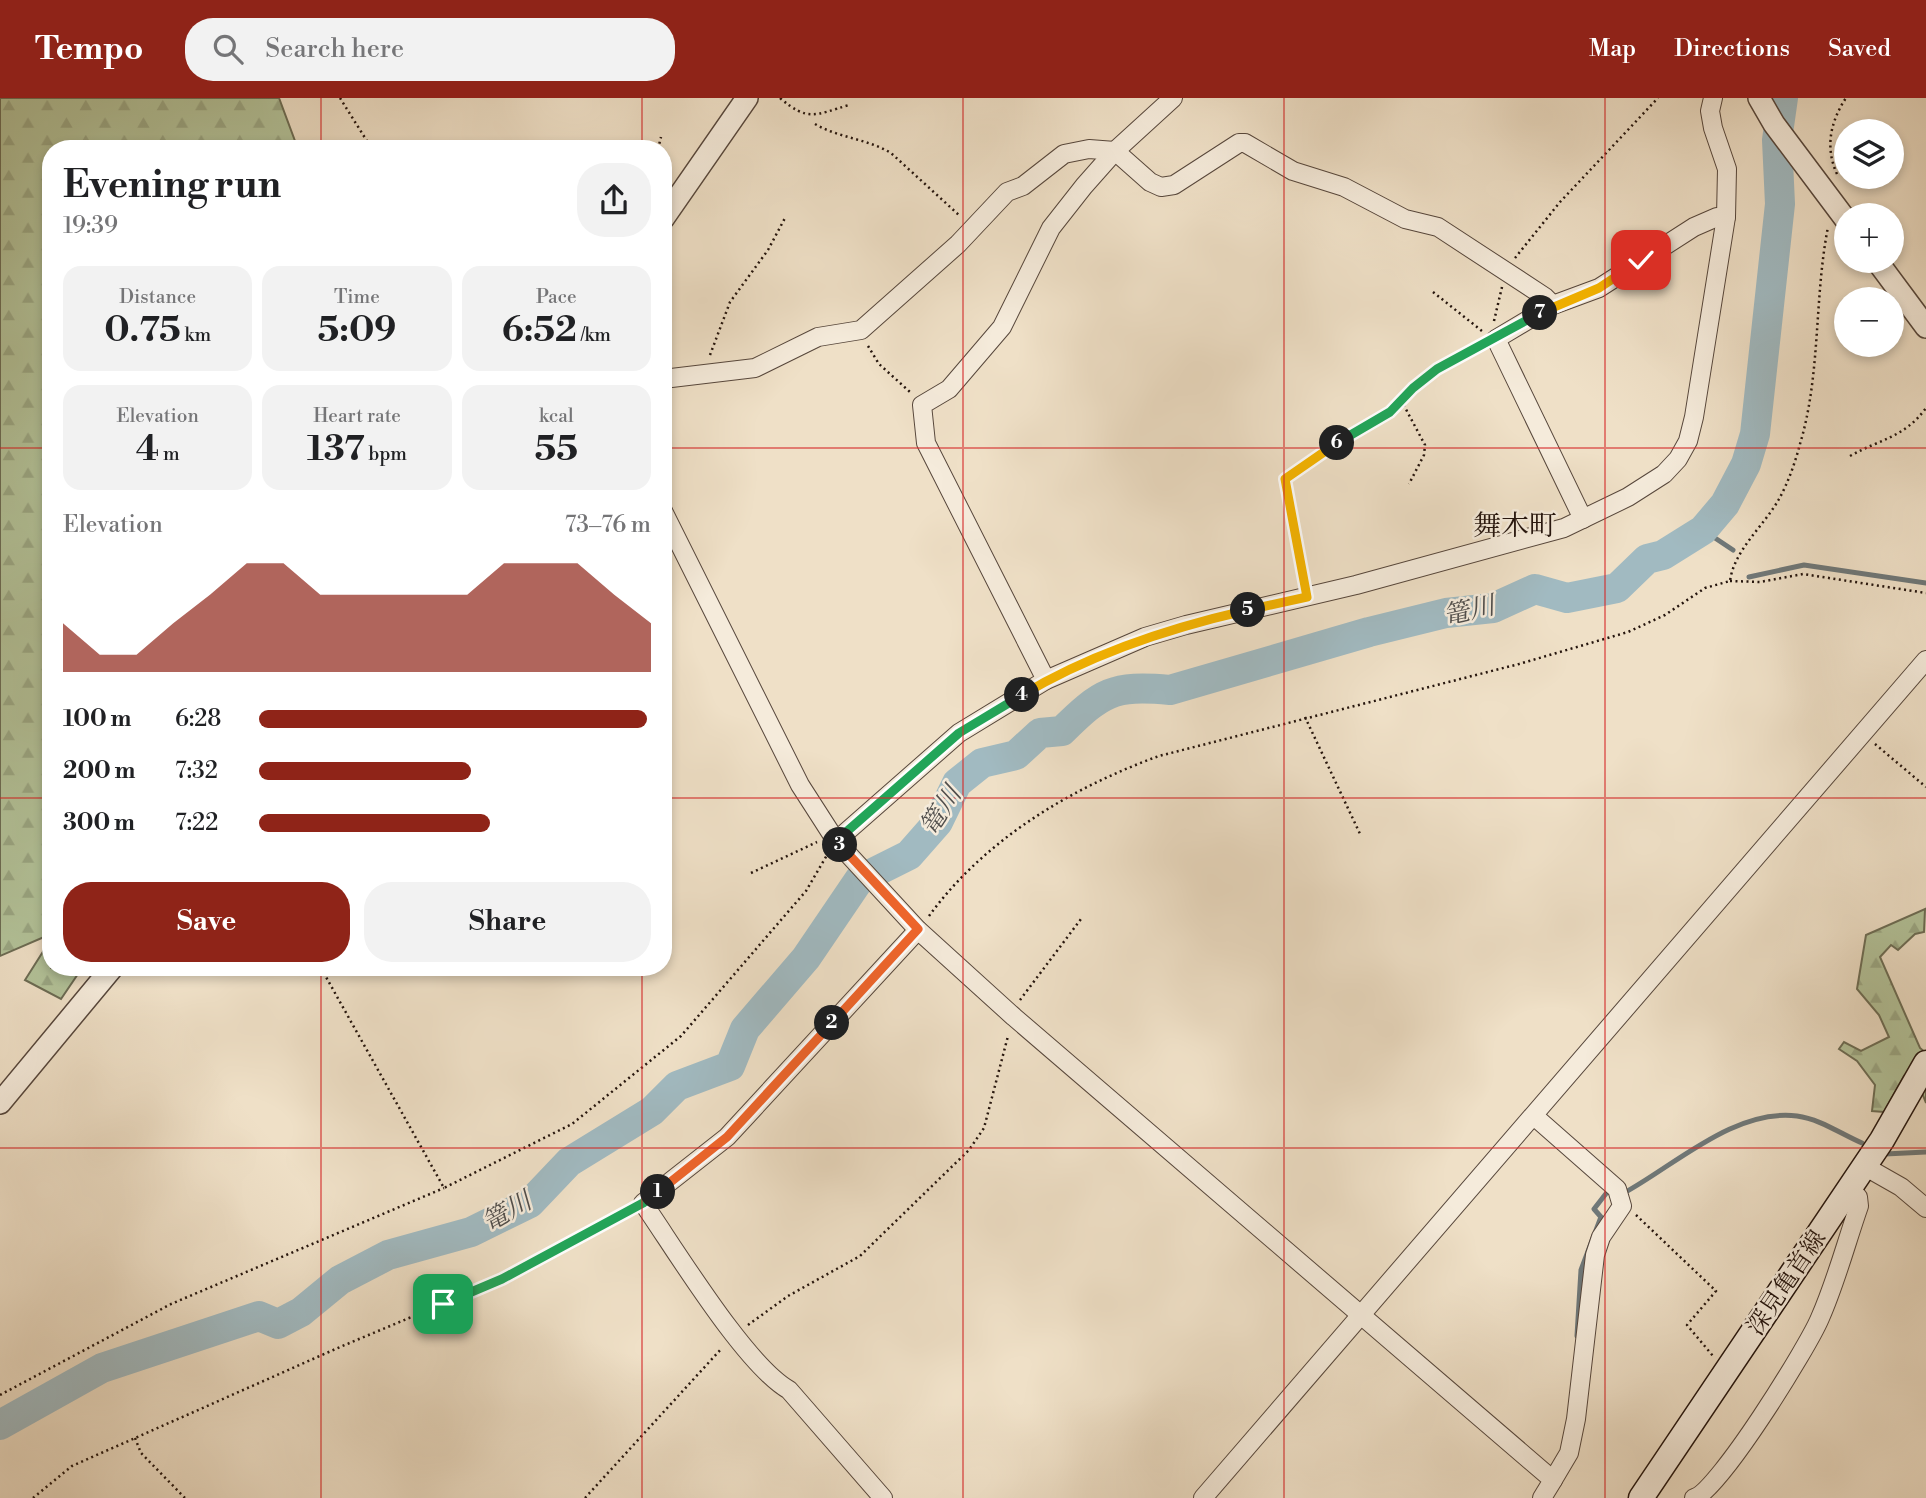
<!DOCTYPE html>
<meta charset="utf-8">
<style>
:root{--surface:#fff;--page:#f2f2f2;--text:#202124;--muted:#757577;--accent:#8f2418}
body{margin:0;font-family:"Libre Bodoni","Noto Serif JP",serif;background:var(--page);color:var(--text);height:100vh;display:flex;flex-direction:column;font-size:26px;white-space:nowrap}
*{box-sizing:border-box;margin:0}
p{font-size:23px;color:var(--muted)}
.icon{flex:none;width:38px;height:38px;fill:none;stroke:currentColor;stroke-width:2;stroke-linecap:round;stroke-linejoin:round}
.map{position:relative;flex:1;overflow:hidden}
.drawer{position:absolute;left:42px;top:42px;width:630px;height:836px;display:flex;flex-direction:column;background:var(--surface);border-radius:28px;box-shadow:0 4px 10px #0003}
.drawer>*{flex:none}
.controls{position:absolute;left:1834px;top:21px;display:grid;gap:14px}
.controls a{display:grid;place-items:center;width:70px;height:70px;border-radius:50%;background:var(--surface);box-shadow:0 4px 10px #0003;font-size:35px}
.pin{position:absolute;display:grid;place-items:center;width:60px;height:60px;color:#fff;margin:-30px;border-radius:14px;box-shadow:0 4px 10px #0006}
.km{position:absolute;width:35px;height:35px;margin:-18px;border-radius:50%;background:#222;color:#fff;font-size:19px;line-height:35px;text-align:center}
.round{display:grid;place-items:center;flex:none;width:74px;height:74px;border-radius:28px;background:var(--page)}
.headline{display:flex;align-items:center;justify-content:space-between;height:119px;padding:0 21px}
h1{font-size:38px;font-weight:800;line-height:52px}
.figures{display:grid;grid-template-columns:repeat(3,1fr);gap:10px;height:119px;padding:7px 21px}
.figures div{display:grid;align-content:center;border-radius:18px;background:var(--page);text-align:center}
.figures b{font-size:35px;font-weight:800}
.figures small{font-size:19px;font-weight:400}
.figures p{font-size:19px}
.chart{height:196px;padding:14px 21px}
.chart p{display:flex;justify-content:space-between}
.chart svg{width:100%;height:126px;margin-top:7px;fill:var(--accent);opacity:.7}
.primary-button{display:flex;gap:14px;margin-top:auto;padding:14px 21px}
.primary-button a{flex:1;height:80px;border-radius:28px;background:var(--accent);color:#fff;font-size:28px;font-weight:800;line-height:80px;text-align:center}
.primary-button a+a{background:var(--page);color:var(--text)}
ul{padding:0 21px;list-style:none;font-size:23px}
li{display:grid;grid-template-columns:112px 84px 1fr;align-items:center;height:52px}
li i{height:18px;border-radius:9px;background:var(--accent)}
header{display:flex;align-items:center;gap:42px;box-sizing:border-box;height:98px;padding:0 35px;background:var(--accent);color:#fff}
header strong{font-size:33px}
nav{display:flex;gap:38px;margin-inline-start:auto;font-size:24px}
.search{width:490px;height:63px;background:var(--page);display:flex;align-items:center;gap:18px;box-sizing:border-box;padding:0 24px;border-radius:28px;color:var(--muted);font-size:26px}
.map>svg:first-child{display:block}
.forest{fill:url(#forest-firs);stroke:#6c6c54;stroke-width:2}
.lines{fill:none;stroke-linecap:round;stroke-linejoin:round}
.stream{stroke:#6f7879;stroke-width:5}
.river{stroke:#a1bac1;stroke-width:30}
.minor-casing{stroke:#57473c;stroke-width:20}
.tertiary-casing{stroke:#57473c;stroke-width:24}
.secondary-casing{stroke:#24140d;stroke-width:27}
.path{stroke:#24140d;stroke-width:2.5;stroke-dasharray:2 3.5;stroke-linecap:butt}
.minor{stroke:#f5ebdb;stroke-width:18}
.tertiary{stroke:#f5ebdb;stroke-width:21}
.secondary{stroke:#f5ebdb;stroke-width:24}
.split-1-casing{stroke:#fff;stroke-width:14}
.split-2-casing{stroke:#fff;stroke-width:14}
.split-3-casing{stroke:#fff;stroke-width:14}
.split-4-casing{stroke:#fff;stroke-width:14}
.split-5-casing{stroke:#fff;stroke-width:14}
.split-6-casing{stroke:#fff;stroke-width:14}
.split-7-casing{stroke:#fff;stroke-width:14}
.split-8-casing{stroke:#fff;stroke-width:14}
.split-1{stroke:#22a559;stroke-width:9}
.split-2{stroke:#f0652b;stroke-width:9}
.split-3{stroke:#f0652b;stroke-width:9}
.split-4{stroke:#22a559;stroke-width:9}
.split-5{stroke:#f5b400;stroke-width:9}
.split-6{stroke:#f5b400;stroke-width:9}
.split-7{stroke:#22a559;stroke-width:9}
.split-8{stroke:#f5b400;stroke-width:9}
.grid{fill:none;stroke:#d62828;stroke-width:2;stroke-opacity:0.55}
.labels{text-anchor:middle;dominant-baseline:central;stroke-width:5;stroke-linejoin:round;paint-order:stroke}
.street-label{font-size:24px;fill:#24140d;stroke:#f5ebdb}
.water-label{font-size:26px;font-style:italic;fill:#504e4c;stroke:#f5ebdb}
.quarter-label{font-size:28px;fill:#24140d;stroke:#f5ebdb}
</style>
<header>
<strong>Tempo</strong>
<div class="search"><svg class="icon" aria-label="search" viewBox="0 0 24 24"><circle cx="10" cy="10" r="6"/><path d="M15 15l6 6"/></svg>Search here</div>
<nav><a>Map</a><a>Directions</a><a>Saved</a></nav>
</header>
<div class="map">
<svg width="1926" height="1400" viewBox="0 0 1926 1400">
<defs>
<pattern id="forest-firs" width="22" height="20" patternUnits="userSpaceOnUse" patternTransform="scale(1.75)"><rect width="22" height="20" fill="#b3c39a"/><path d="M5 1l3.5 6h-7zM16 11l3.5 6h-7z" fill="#9aa784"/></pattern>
</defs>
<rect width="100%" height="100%" fill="#efe0c7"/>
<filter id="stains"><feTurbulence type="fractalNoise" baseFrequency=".00286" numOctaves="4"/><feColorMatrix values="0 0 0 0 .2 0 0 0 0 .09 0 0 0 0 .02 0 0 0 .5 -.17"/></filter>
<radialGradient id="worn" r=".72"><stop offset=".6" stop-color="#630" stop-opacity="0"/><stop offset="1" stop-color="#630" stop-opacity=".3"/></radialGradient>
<g class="forest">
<path d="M0,0H279L298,51H51V836L0,858Z"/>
<path d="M1925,811L1924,834L1915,836L1898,852L1891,847L1880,859L1920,950L1926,955V1005L1920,990L1904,978L1884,1014L1872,1013L1875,987L1857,963L1839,951L1844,944L1861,953L1889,939L1879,917L1857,891L1866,837Z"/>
<path d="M51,841V870H82L61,901L25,882Z"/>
</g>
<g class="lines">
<g class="stream">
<path d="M1703,432L1733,452"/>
<path d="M1749,479L1804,467L1926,485"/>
<path d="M1885,1056L1926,1054"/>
<path d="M1622,1096C1673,1069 1734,1010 1797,1018C1820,1021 1841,1036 1862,1045"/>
<path d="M1577,1238L1581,1172L1601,1119L1594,1111L1608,1093L1612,1094"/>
</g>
<path class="river" d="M0,1327L102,1270L259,1218L278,1226L301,1214L340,1182L388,1157L471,1134L530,1105L569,1064L652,1013L677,988L730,968L745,931L806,860L859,782L909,757L938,724L957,685L982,665L1016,657L1040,635L1062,633C1102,594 1112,587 1170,592L1369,534L1446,515L1493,510L1535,491L1567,500L1617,490L1647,461L1663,457L1703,432L1725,406L1746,366L1755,336L1780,106L1777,42L1783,0"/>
<g class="minor-casing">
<g id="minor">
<path d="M663,281L755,270L818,239L861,232L958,146L1007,94L1023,88L1064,56L1089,51L1115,53L1150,84L1161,89L1174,87L1239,45H1245L1293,73L1344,89L1405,121L1438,129L1545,199L1553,207"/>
<path d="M663,413L800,687L836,743L918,832L1014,919L1553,1382L1542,1400"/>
<path d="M1583,421L1496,241L1553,207L1599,190L1694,129L1717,119H1726"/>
<path d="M1046,582L926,345L922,307L949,291L1002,229L1051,130L1084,88L1115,53L1173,0"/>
<path d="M836,743L959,635L1046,582L1145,539L1186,527L1356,487L1564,430L1628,399L1664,376L1678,361L1688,343L1694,319L1726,119L1727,71L1713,30L1710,13L1713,0"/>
<path d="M1534,1018L1617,1091L1622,1108L1601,1139L1595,1157L1576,1321L1569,1355L1553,1382"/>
<path d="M1864,1068L1901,1089L1926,1110"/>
<path d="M883,1400L789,1292C745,1267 675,1151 643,1105L727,1039L918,832"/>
<path d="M1203,1400L1926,562"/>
<path d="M1694,1400C1718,1394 1808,1249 1820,1220C1836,1184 1846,1145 1859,1108L1858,1099L1850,1091"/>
</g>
</g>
<g class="tertiary-casing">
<g id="tertiary">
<path d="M1759,0L1774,26L1846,122"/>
<path d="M663,121L747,0"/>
<path d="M1877,163L1926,229"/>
<path d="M0,1005L112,870"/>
</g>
</g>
<g class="secondary-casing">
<path id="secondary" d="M1641,1400L1882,1042L1926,965"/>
</g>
<g class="path">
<path d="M340,0L372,51"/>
<path d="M780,0C808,24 815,17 849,7"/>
<path d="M815,26C839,40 868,41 891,55L960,118"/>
<path d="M658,51L661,39"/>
<path d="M1837,76C1825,50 1830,24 1846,0"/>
<path d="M1515,160L1560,104L1658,0"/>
<path d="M1433,194L1482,233"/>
<path d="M1494,223L1502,189"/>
<path d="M868,248L879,266L910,294"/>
<path d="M710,257L730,204L768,152L785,120"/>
<path d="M1401,302L1425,347L1424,357L1409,386"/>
<path d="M1850,358C1880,341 1904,340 1926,310"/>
<path d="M1304,481L1285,381L1363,328L1390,314L1413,290L1437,271L1480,249"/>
<path d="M1730,483L1760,484L1803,476L1926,495"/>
<path d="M1305,619L1361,738"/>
<path d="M1875,646L1926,689"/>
<path d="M751,775L817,744"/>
<path d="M929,818C985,741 1071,690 1159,658L1519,566L1628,534L1665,517L1705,490L1730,483C1734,452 1764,428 1779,401C1788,385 1795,365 1800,346C1821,276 1814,200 1828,129"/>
<path d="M321,870L444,1090L572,1026L681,938L806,793L827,757"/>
<path d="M1020,902L1081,821"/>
<path d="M1636,1117L1716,1193L1687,1227L1713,1258"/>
<path d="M748,1227L788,1198L860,1158L969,1052L984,1030L1008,938"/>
<path d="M0,1297L171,1206L444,1090"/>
<path d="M135,1340L141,1355L185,1400"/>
<path d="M33,1400L72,1368L340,1249L502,1181L627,1114"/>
<path d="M585,1400L722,1250"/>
</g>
<use href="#minor" class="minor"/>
<use href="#tertiary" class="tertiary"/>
<use href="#secondary" class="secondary"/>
</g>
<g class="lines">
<g class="split-1-casing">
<path id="split-1" d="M443,1206L502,1181L643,1105L658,1094"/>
</g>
<g class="split-2-casing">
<path id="split-2" d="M658,1094L727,1039L832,925"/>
</g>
<g class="split-3-casing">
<path id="split-3" d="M832,925L918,831L840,747"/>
</g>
<g class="split-4-casing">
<path id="split-4" d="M840,747L836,743L959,635L1022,597"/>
</g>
<g class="split-5-casing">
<path id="split-5" d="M1022,597C1092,555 1169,530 1248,512"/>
</g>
<g class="split-6-casing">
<path id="split-6" d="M1248,512L1307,499L1285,381L1337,345"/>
</g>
<g class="split-7-casing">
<path id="split-7" d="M1337,345L1390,314L1413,290L1437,271L1540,215"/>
</g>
<g class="split-8-casing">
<path id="split-8" d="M1540,215L1599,190L1641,162"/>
</g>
<use href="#split-1" class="split-1"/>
<use href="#split-2" class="split-2"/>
<use href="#split-3" class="split-3"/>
<use href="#split-4" class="split-4"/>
<use href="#split-5" class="split-5"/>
<use href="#split-6" class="split-6"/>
<use href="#split-7" class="split-7"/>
<use href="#split-8" class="split-8"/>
</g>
<path class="grid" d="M321,0V51M642,0V51M963,0V1400M1284,0V1400M1605,0V1400M0,350H51M663,350H1926M0,700H51M663,700H1926M321,870V1400M642,870V1400M0,1050H1926"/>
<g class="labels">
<g class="street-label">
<text transform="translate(1787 1185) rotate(-56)">深見亀首線</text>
</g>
<g class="water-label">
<text transform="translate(1469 513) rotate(-13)">篭川</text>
<text transform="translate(941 713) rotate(-57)">篭川</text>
<text transform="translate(507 1114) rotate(-30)">篭川</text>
</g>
<g class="quarter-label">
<text x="1515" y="428">舞木町</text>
</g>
</g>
<rect width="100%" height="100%" filter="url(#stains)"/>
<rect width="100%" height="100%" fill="url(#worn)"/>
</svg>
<div class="controls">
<a><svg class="icon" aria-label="layers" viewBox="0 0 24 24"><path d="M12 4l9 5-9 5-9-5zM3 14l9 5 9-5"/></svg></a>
<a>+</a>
<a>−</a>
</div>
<div class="pin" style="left:443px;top:1206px;background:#1e9e55"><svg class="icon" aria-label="arrive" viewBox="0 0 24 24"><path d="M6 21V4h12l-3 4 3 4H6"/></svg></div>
<div class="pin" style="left:1641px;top:162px;background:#d93025"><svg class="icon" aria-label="check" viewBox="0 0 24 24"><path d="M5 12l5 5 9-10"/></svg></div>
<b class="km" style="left:658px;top:1094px">1</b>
<b class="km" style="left:832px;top:925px">2</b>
<b class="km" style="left:840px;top:747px">3</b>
<b class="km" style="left:1022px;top:597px">4</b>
<b class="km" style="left:1248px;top:512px">5</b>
<b class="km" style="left:1337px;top:345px">6</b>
<b class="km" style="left:1540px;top:215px">7</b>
<section class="drawer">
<div class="headline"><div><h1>Evening run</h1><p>19:39</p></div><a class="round"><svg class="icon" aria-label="share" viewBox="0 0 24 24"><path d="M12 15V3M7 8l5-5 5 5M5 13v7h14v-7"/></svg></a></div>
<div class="figures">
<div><p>Distance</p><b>0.75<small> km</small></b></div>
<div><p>Time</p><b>5:09</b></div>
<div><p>Pace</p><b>6:52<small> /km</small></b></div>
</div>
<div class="figures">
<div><p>Elevation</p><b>4<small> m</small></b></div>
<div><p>Heart rate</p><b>137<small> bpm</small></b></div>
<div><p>kcal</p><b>55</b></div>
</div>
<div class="chart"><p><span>Elevation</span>73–76 m</p>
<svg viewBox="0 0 160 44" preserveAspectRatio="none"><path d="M0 44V27L10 38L20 38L30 27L40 17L50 6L60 6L70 17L80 17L90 17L100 17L110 17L120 6L130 6L140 6L150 17L160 27V44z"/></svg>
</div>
<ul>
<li><b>100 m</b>6:28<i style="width:99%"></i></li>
<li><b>200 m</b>7:32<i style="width:54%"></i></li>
<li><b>300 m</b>7:22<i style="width:59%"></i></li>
</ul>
<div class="primary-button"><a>Save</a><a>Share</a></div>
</section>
</div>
